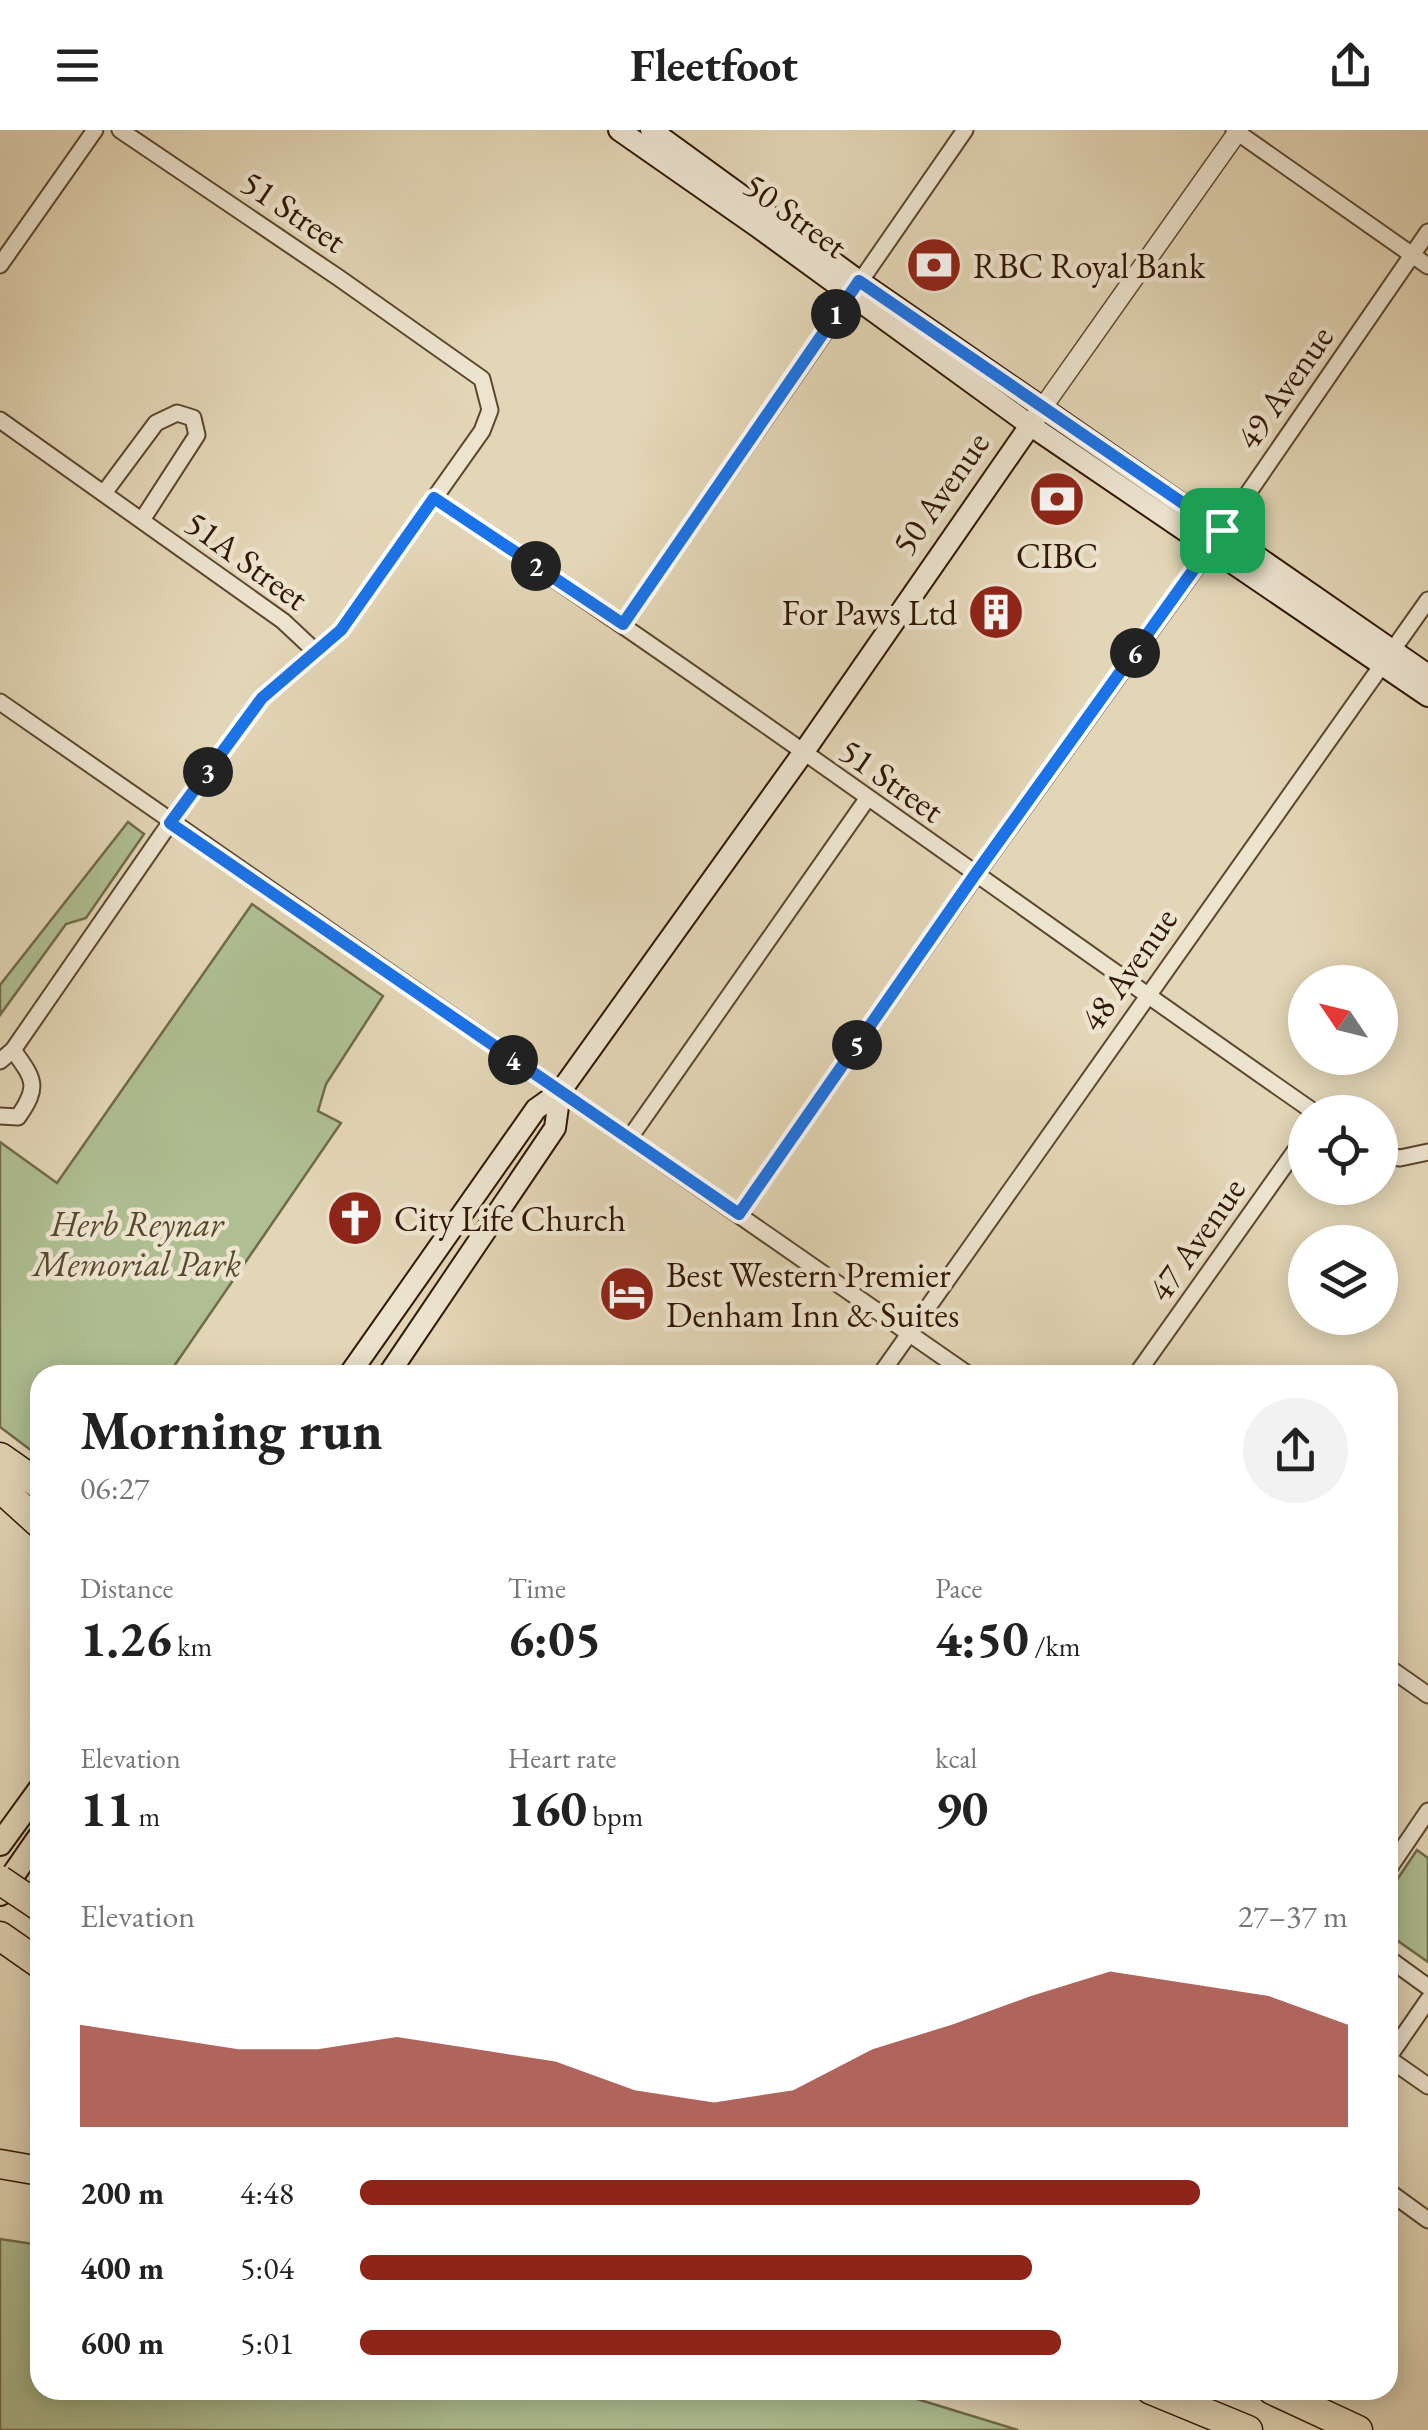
<!DOCTYPE html>
<meta charset="utf-8">
<style>
:root{--surface:#fff;--page:#f2f2f2;--text:#222;--muted:#767676;--accent:#8f2418}
body{margin:0;font-family:"EB Garamond",serif;background:var(--page);color:var(--text);height:100vh;display:flex;flex-direction:column;font-size:38px;white-space:nowrap}
*{box-sizing:border-box;margin:0}
p{font-size:32px;color:var(--muted)}
.icon{flex:none;width:55px;height:55px;fill:none;stroke:currentColor;stroke-width:2;stroke-linecap:round;stroke-linejoin:round}
.map{position:relative;flex:1;overflow:hidden}
.sheet{position:absolute;left:30px;top:1235px;width:1368px;height:1035px;display:flex;flex-direction:column;background:var(--surface);border-radius:30px;box-shadow:0 5px 25px #0003}
.sheet>*{flex:none}
.needle{width:65px;rotate:305deg}
.fabs{position:absolute;left:1288px;top:835px;display:grid;gap:20px}
.fabs a{display:grid;place-items:center;width:110px;height:110px;border-radius:50%;background:var(--surface);box-shadow:0 5px 25px #0003;font-size:50px}
.pin{position:absolute;display:grid;place-items:center;width:85px;height:85px;color:#fff;margin:-42px;border-radius:20px;box-shadow:0 5px 15px #0006}
.km{position:absolute;width:50px;height:50px;margin:-25px;border-radius:50%;background:#222;color:#fff;font-size:28px;line-height:50px;text-align:center}
.round{display:grid;place-items:center;flex:none;width:105px;height:105px;border-radius:52px;background:var(--page)}
.headline{display:flex;align-items:center;justify-content:space-between;height:170px;padding:0 50px}
h1{font-size:55px;font-weight:700;line-height:75px}
.figures{display:grid;grid-template-columns:repeat(3,1fr);gap:15px;height:170px;padding:10px 50px}
.figures div{display:grid;align-content:center}
.figures b{font-size:50px;font-weight:700}
.figures small{font-size:28px;font-weight:400}
.figures p{font-size:28px}
.chart{height:280px;padding:20px 50px}
.chart p{display:flex;justify-content:space-between}
.chart svg{width:100%;height:180px;margin-top:10px;fill:var(--accent);opacity:.7}
ul{padding:0 50px;list-style:none;font-size:32px}
li{display:grid;grid-template-columns:160px 120px 1fr;align-items:center;height:75px}
li i{height:25px;border-radius:12px;background:var(--accent)}
header{display:flex;justify-content:space-between;align-items:center;height:130px;padding:0 50px;background:var(--surface);font-size:45px;font-weight:700}
.map>svg:first-child{display:block}
.green{fill:#afbf92;stroke:#706b49;stroke-width:2.5}
.lines{fill:none;stroke-linecap:round;stroke-linejoin:round}
.minor-casing{stroke:#5e472e;stroke-width:19}
.tertiary-casing{stroke:#5e472e;stroke-width:21}
.secondary-casing{stroke:#321700;stroke-width:24}
.primary-casing{stroke:#321700;stroke-width:26}
.motorway-casing{stroke:#321700;stroke-width:31}
.minor{stroke:#ede4d0;stroke-width:15}
.tertiary{stroke:#ede4d0;stroke-width:18}
.secondary{stroke:#ede4d0;stroke-width:20}
.primary{stroke:#e3d6b6;stroke-width:22}
.motorway{stroke:#e3d6b6;stroke-width:28}
.motorway-bridge-casing{stroke:#321700;stroke-width:31;stroke-linecap:butt}
.motorway-bridge{stroke:#e3d6b6;stroke-width:28}
.route-casing{stroke:#fff;stroke-width:20}
.route{stroke:#1a73e8;stroke-width:12}
.labels{text-anchor:middle;dominant-baseline:central;stroke-width:9;stroke-linejoin:round;paint-order:stroke}
.street-label{font-size:35px;fill:#321700;stroke:#ede4d0}
.poi-label{font-size:35px;fill:#321700;stroke:#ede4d0;text-anchor:start}
.park-label{font-size:35px;font-style:italic;fill:#58492c;stroke:#ede4d0}
</style>
<header><svg class="icon" aria-label="menu" viewBox="0 0 24 24"><path d="M4 6h16M4 12h16M4 18h16"/></svg>Fleetfoot<svg class="icon" aria-label="share" viewBox="0 0 24 24"><path d="M12 15V3M7 8l5-5 5 5M5 13v7h14v-7"/></svg></header>
<div class="map">
<svg width="1428" height="2300" viewBox="0 0 1428 2300">
<rect width="100%" height="100%" fill="#e3d6b6"/>
<filter id="stains"><feTurbulence type="fractalNoise" baseFrequency=".002" numOctaves="4"/><feColorMatrix values="0 0 0 0 .2 0 0 0 0 .09 0 0 0 0 .02 0 0 0 .5 -.17"/></filter>
<radialGradient id="worn" r=".72"><stop offset=".6" stop-color="#630" stop-opacity="0"/><stop offset="1" stop-color="#630" stop-opacity=".3"/></radialGradient>
<g class="green">
<path d="M128,692L144,704L86,788L66,794L0,885V855Z"/>
<path d="M252,774L383,866L326,954L318,981L341,993L168,1245H40V1327L0,1297V1012L57,1053Z"/>
<path d="M1417,1720L1428,1728V1832L1388,1804V1763Z"/>
<path d="M0,2109L40,2115V2260H873L917,2269L1018,2300H0Z"/>
</g>
<g class="lines">
<g class="minor-casing">
<g id="minor">
<path d="M1234,0L1428,136"/>
<path d="M0,135L95,0"/>
<path d="M0,290L283,491L314,520"/>
<path d="M104,363L156,293L177,283L193,288L197,305L142,390"/>
<path d="M434,368C732,566 1021,778 1314,982"/>
<path d="M623,494L965,0"/>
<path d="M0,572L969,1245"/>
<path d="M0,931L13,920L163,703L262,568L341,500L482,301L490,280L482,249L339,148L120,0"/>
<path d="M0,986L18,987C40,956 34,949 13,920"/>
<path d="M629,1009L867,669"/>
<path d="M1380,1025L1400,1028L1428,1022"/>
<path d="M739,1084L975,746L1211,417L1428,102"/>
<path d="M880,1245L1428,470"/>
<path d="M1136,1245L1305,1007"/>
<path d="M1388,1537L1428,1565"/>
<path d="M1388,1740L1428,1681"/>
<path d="M1388,1828L1428,1857"/>
<path d="M1428,1870L1388,1928L1428,1956"/>
<path d="M1388,2061L1428,2090"/>
</g>
</g>
<g class="tertiary-casing">
<path id="tertiary" d="M1043,277L1239,0"/>
</g>
<g class="secondary-casing">
<g id="secondary">
<path d="M619,0L758,97L1030,295L1428,566"/>
<path d="M651,0L859,151L1428,545"/>
<path d="M349,1245L536,979L560,962L803,623L1043,277"/>
<path d="M388,1245L555,998L560,962"/>
</g>
</g>
<g class="primary-casing">
<g id="primary">
<path d="M0,1714L40,1659"/>
<path d="M0,1764L40,1706"/>
</g>
</g>
<g class="motorway-casing">
<g id="motorway">
<path d="M0,1327L40,1355"/>
<path d="M0,1358L40,1394"/>
<path d="M0,1806L40,1834"/>
<path d="M0,2034L40,2041"/>
<path d="M1151,2260L1248,2300"/>
<path d="M1272,2260L1358,2300"/>
</g>
</g>
<use href="#minor" class="minor"/>
<use href="#tertiary" class="tertiary"/>
<use href="#secondary" class="secondary"/>
<use href="#primary" class="primary"/>
<use href="#motorway" class="motorway"/>
<g class="motorway-bridge-casing">
<path id="motorway-bridge" d="M0,1750L40,1777"/>
</g>
<use href="#motorway-bridge" class="motorway-bridge"/>
</g>
<g class="lines">
<g class="route-casing">
<path id="route" d="M859,151L1222,400L974,746L739,1084L170,693L262,568L341,500L434,368L623,494Z"/>
</g>
<use href="#route" class="route"/>
</g>
<defs>
<g id="bank-disc" transform="scale(2.875)"><circle r="9.5" fill="#8f2418" stroke="#ede4d0"/><path d="M-6-4H6V4H-6ZM0-2.3a2.3 2.3 0 1 0 0 4.6a2.3 2.3 0 1 0 0-4.6Z" fill="#fff"/></g>
<g id="building-disc" transform="scale(2.875)"><circle r="9.5" fill="#8f2418" stroke="#ede4d0"/><path d="M-4-6H4V6H1V3H-1V6H-4ZM-2.5-4.3h1.7v1.8h-1.7ZM.8-4.3h1.7v1.8H.8ZM-2.5-1h1.7V.8h-1.7ZM.8-1h1.7V.8H.8Z" fill="#fff"/></g>
<g id="church-disc" transform="scale(2.875)"><circle r="9.5" fill="#8f2418" stroke="#ede4d0"/><path d="M-1.2-6h2.4v3.5h3.3v2.4h-3.3V6h-2.4V-.1h-3.3v-2.4h3.3Z" fill="#fff"/></g>
<g id="hotel-disc" transform="scale(2.875)"><circle r="9.5" fill="#8f2418" stroke="#ede4d0"/><path d="M-6-4.5h1.5V1H6V5H4.5V3h-9V5H-6ZM-4 0a1.8 1.8 0 1 1 3.6 0ZM.5 0V-2.5h3Q6-2.5 6 0Z" fill="#fff"/></g>
</defs>
<g fill-rule="evenodd">
<use href="#bank-disc" x="934" y="135"/>
<use href="#bank-disc" x="1057" y="369"/>
<use href="#building-disc" x="996" y="482"/>
<use href="#church-disc" x="355" y="1088"/>
<use href="#hotel-disc" x="627" y="1164"/>
</g>
<g class="labels">
<g class="street-label">
<text transform="translate(294 81) rotate(34)">51 Street</text>
<text transform="translate(796 85) rotate(36)">50 Street</text>
<text transform="translate(1284 257) rotate(-55)">49 Avenue</text>
<text transform="translate(940 363) rotate(-55)">50 Avenue</text>
<text transform="translate(247 430) rotate(36)">51A Street</text>
<text transform="translate(892 650) rotate(35)">51 Street</text>
<text transform="translate(1128 839) rotate(-55)">48 Avenue</text>
<text transform="translate(1196 1109) rotate(-55)">47 Avenue</text>
</g>
<g class="poi-label">
<text x="973" y="135">RBC Royal Bank</text>
<text x="1057" y="425" text-anchor="middle">CIBC</text>
<text x="957" y="482" text-anchor="end">For Paws Ltd</text>
<text x="394" y="1088">City Life Church</text>
<text x="666" y="1144">Best Western Premier<tspan x="666" dy="40">Denham Inn &amp; Suites</tspan></text>
</g>
<g class="park-label">
<text x="137" y="1093">Herb Reynar<tspan x="137" dy="40">Memorial Park</tspan></text>
</g>
</g>
<rect width="100%" height="100%" filter="url(#stains)"/>
<rect width="100%" height="100%" fill="url(#worn)"/>
</svg>
<div class="fabs">
<a><svg class="needle" viewBox="-14 -14 28 28"><path d="M0-13l5 13h-10z" fill="#e53935"/><path d="M0 13l5-13h-10z" fill="#767676"/></svg></a>
<a><svg class="icon" aria-label="locate" viewBox="0 0 24 24"><circle cx="12" cy="12" r="6"/><path d="M12 2v4M12 18v4M2 12h4M18 12h4"/></svg></a>
<a><svg class="icon" aria-label="layers" viewBox="0 0 24 24"><path d="M12 4l9 5-9 5-9-5zM3 14l9 5 9-5"/></svg></a>
</div>
<div class="pin" style="left:1222px;top:400px;background:#1e9e55"><svg class="icon" aria-label="arrive" viewBox="0 0 24 24"><path d="M6 21V4h12l-3 4 3 4H6"/></svg></div>
<b class="km" style="left:836px;top:184px">1</b>
<b class="km" style="left:536px;top:436px">2</b>
<b class="km" style="left:208px;top:642px">3</b>
<b class="km" style="left:513px;top:930px">4</b>
<b class="km" style="left:857px;top:915px">5</b>
<b class="km" style="left:1135px;top:523px">6</b>
<section class="sheet">
<div class="headline"><div><h1>Morning run</h1><p>06:27</p></div><a class="round"><svg class="icon" aria-label="share" viewBox="0 0 24 24"><path d="M12 15V3M7 8l5-5 5 5M5 13v7h14v-7"/></svg></a></div>
<div class="figures">
<div><p>Distance</p><b>1.26<small> km</small></b></div>
<div><p>Time</p><b>6:05</b></div>
<div><p>Pace</p><b>4:50<small> /km</small></b></div>
</div>
<div class="figures">
<div><p>Elevation</p><b>11<small> m</small></b></div>
<div><p>Heart rate</p><b>160<small> bpm</small></b></div>
<div><p>kcal</p><b>90</b></div>
</div>
<div class="chart"><p><span>Elevation</span>27–37 m</p>
<svg viewBox="0 0 160 44" preserveAspectRatio="none"><path d="M0 44V19L10 22L20 25L30 25L40 22L50 25L60 28L70 35L80 38L90 35L100 25L110 19L120 12L130 6L140 9L150 12L160 19V44z"/></svg>
</div>
<ul>
<li><b>200 m</b>4:48<i style="width:85%"></i></li>
<li><b>400 m</b>5:04<i style="width:68%"></i></li>
<li><b>600 m</b>5:01<i style="width:71%"></i></li>
</ul>
</section>
</div>
